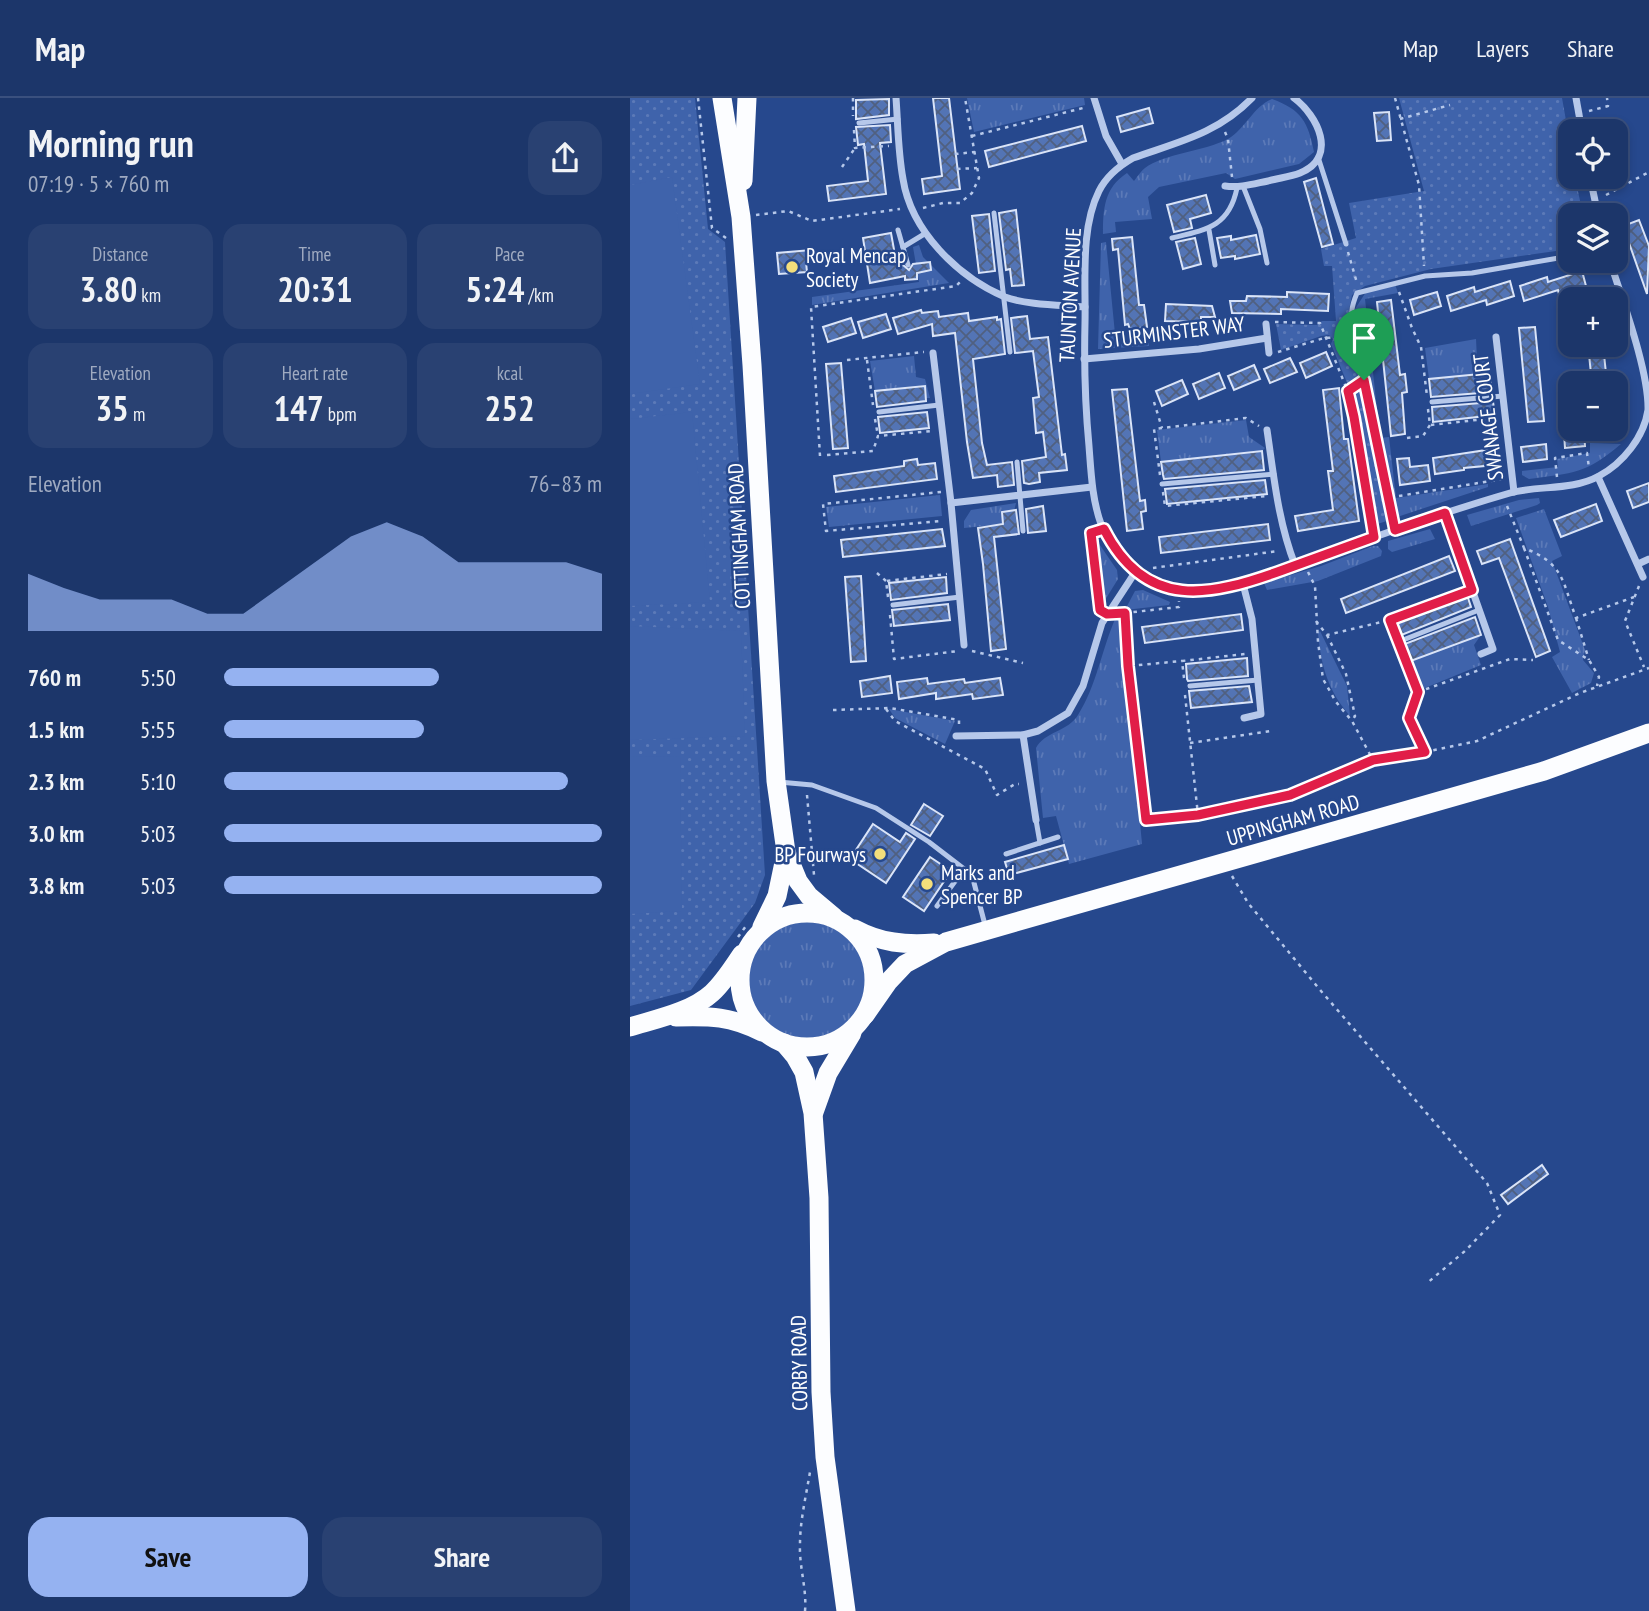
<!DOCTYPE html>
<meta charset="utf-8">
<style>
:root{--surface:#1c366a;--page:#294172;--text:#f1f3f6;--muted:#a0abc1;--line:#3a507e;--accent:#95b2f1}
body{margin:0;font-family:"PT Sans Narrow",sans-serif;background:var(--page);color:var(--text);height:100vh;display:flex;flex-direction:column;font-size:26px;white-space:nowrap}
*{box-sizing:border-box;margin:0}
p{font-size:23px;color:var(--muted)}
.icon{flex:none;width:38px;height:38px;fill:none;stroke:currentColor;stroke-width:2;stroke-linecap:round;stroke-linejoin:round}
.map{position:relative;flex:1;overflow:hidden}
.drawer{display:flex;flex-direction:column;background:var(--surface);width:630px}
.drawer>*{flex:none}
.fabs{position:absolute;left:928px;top:21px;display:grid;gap:14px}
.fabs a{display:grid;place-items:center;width:70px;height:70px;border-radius:14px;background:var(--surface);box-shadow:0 4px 10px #0003,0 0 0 2px var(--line);font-size:35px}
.pin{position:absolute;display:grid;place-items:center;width:60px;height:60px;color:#fff;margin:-72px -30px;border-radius:50% 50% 50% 0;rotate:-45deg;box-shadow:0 0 7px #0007}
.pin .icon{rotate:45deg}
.round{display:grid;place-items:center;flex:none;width:74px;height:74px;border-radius:21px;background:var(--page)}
.headline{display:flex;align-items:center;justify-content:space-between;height:119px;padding:0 28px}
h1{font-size:38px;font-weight:700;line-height:52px}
.stats{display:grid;grid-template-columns:repeat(3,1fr);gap:10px;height:119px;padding:7px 28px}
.stats div{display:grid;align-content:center;border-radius:18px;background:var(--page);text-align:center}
.stats b{font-size:35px;font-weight:700}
.stats small{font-size:19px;font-weight:400}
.stats p{font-size:19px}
.chart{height:196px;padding:14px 28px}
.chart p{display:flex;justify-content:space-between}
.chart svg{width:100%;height:126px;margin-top:7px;fill:var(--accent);opacity:.7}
.action{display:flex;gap:14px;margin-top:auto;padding:14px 28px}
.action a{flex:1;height:80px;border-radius:21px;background:var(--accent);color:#111;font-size:28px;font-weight:700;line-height:80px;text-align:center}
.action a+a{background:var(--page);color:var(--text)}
ul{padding:0 28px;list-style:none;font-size:23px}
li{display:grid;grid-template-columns:112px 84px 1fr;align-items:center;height:52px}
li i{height:18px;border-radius:9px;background:var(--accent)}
header{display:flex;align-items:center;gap:42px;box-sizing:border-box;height:98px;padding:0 35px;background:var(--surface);border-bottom:2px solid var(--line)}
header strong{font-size:33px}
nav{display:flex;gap:38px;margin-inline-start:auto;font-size:24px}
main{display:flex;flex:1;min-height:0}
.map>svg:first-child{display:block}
.grass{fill:url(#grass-tufts)}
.park{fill:url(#park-dots)}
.pitch{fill:#3f63ab}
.building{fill:url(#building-cross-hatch);stroke:#dae4f8;stroke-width:2}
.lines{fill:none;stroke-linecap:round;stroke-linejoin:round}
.path{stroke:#b6c8ea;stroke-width:2.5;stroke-dasharray:3.5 5;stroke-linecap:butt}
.service{stroke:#b6c8ea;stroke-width:5}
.minor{stroke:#b6c8ea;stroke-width:7}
.trunk{stroke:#fcfdff;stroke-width:19}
.route-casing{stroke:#fff;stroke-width:14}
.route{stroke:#e11d48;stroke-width:9}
.poi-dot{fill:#f3de7b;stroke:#26488d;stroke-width:2.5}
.labels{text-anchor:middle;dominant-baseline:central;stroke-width:5;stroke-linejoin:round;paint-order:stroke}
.poi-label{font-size:21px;fill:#fff;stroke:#26488d;text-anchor:start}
.street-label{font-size:21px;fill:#fff;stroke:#26488d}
</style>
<header>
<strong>Map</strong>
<nav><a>Map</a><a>Layers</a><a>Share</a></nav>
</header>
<main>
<section class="drawer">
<div class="headline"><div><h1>Morning run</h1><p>07:19 · 5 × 760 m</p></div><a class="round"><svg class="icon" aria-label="share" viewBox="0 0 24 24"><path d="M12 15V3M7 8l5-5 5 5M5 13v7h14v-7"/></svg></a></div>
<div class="stats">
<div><p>Distance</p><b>3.80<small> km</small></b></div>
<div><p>Time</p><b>20:31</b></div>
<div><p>Pace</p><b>5:24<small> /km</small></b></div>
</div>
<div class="stats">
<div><p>Elevation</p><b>35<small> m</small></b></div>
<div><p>Heart rate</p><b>147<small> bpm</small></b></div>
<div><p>kcal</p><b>252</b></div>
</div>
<div class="chart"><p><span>Elevation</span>76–83 m</p>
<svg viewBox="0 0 160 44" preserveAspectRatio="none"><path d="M0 44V24L10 29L20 33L30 33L40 33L50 38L60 38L70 29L80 20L90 11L100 6L110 11L120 20L130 20L140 20L150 20L160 24V44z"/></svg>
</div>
<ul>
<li><b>760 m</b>5:50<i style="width:57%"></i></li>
<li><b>1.5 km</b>5:55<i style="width:53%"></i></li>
<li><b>2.3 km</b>5:10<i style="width:91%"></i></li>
<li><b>3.0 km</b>5:03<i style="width:100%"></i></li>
<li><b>3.8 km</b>5:03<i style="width:100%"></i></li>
</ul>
<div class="action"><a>Save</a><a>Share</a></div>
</section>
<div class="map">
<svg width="1019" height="1513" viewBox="0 0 1019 1513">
<defs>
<pattern id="grass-tufts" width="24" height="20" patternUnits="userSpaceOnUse" patternTransform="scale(1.75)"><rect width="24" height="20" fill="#3f63ab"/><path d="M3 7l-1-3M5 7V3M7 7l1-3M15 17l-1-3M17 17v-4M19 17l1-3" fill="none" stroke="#5c7ab8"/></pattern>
<pattern id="park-dots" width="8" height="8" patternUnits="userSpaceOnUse" patternTransform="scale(1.75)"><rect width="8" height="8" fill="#3f63ab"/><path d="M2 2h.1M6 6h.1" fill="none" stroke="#5c7ab8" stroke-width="1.8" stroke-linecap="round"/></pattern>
<pattern id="building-cross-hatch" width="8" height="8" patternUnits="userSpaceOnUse" patternTransform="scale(1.75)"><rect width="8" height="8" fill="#5374b5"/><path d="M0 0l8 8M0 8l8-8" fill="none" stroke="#506080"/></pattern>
</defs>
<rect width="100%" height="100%" fill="#26488d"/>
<g class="grass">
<path d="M337,0H454L455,7L344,34Z"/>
<path d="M642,1C672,12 678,24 684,54L669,66L605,81L596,75L529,89L518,99L522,121L485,124L486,134L473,136C473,111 474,90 497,75L504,83C507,79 511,73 515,70C533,56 575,53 598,41C615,31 624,8 642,1Z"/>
<path d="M476,144L486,246L519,245V248L468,251L471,145Z"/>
<path d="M289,147L293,159L319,185L182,207V199L289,184L283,149Z"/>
<path d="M765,186L768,195L735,201L750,339L724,225L725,211L736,194Z"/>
<path d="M846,241L847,262L860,264V275L799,281L795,250Z"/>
<path d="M284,258L286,279L295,281L300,300H296L294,288L245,293L240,263Z"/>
<path d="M616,322L619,339L635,350L632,353L531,364L527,332Z"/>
<path d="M759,339L766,400L858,386V389L767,419L750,340Z"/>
<path d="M960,345L991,346C956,376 943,375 899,381L892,377V373L928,369L927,361L960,355Z"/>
<path d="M310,397L312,418L199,429L196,409Z"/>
<path d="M909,400L910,405L907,407L841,428L837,417L889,402Z"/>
<path d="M386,405L384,413L372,414L373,426L334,430V423L341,412Z"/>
<path d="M914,411L932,458L922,463L955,552L953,562L964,575L961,585L942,595L922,559L930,554L918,509L886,420Z"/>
<path d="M800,431L805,441L762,454L758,451V443Z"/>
<path d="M463,437L487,472L488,481L472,507Z"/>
<path d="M743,448H748L752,453L751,458L688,483L637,492L634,485L691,468Z"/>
<path d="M513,492L540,504L539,507L495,512L505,493Z"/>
<path d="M491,518L512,746L439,766L426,718L413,720L406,650C414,634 439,633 448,617C467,587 472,550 486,519Z"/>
<path d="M690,533L717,588L720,618C698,593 691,568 688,535Z"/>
<path d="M851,537L844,547L851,567L790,592L778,564Z"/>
<path d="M259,611L325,623L315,646L265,620Z"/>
<circle cx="177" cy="882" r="58"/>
</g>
<g class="park">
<path d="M0,0H65L78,131L95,144L135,777L125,805L61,892L0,908Z"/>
<path d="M769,0H932L940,45V79H945L953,117H940V151L801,171L735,188L722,197L719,212L720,235L760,422L744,427L728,328L718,287L701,246L703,241L699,237L691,238L651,252L646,226L687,227L692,223H706L702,168H694L691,151L726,140L719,105L794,93Z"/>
</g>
<g class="pitch">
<path d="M42,79L70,286L0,296V87Z"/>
<path d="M62,314L80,504L0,508V321Z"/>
<path d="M0,528L111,533L115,638L0,642Z"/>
<path d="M50,658L52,813L0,816V659Z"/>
</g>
<g class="building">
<path d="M303,0H319L330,91L294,96L292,81L312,78Z"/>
<path d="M259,1V17L226,21V2Z"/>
<path d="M519,10L523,25L491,34L487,19Z"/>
<path d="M759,14L761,42L747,43L744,15Z"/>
<path d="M260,27L261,44L250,45L256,96L199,103L197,88L238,83L234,46L228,47L226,29Z"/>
<path d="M452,28L456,43L359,69L355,53Z"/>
<path d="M686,80L703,146L692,149L674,84Z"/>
<path d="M576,97L581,115L560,121L562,130L544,134L537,107Z"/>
<path d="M386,112L394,187L382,188L380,171L376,172L369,115Z"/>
<path d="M359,116L365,173L349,175L342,118Z"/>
<path d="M1009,122L1019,148L1017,196L993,128Z"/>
<path d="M261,135L267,168L273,167L279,172L283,166L300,164L301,172L287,175V181L275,182V178L240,185L233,140Z"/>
<path d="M626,137L630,156L605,161V158L591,160L587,140L601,138V142Z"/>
<path d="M502,139L509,207H514L517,229L500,231L498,226L495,227L488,151L483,152L482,141Z"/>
<path d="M565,140L571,166L553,171L546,144Z"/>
<path d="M181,152L182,163L176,164L177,174L149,176L147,155Z"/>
<path d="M952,173L956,188L929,196L928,192L894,203L890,188L917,179L918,184Z"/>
<path d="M880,183L884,198L857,207L856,202L821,213L817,198L844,189L845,194Z"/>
<path d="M657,194L699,196L698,213L651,211V216L602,215L600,203H616L617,198L657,199Z"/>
<path d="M807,194L811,208L784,217L780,202Z"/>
<path d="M761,202L770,277L775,276L777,294L772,295L775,336L761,338L747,204Z"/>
<path d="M536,206L582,208L585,219H571V224L535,223Z"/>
<path d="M291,212L292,215L308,213L309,219L338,215L339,223L367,219V222L371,221L375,256L343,261L352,345L357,367L382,364L384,387L368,389L367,377L343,380L337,344L325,235L303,238L302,226L268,236L263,220Z"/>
<path d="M256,216L261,231L233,240L228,224Z"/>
<path d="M397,218L400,241L418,239L432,357L435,356L437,372L409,375L410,384L399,386L394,385L392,363L416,359L413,334L406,335L403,300L409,299L403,253L385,255L381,220Z"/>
<path d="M221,220L226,235L198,244L193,229Z"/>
<path d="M905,229L914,323L898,324L889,230Z"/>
<path d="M958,247H973L977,285H962Z"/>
<path d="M696,254L702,268L676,280L670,265Z"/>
<path d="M660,260L667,274L640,285L634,271Z"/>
<path d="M211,265L218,350L203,351L196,266Z"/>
<path d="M624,267L630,281L604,292L598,278Z"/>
<path d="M589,275L595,290L569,301L563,286Z"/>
<path d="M860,275L862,294L801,299L799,281Z"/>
<path d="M552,282L558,296L532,308L526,293Z"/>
<path d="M295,288L296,303L247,309L245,293Z"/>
<path d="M709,290L714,341H718L729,423L668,433L665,418L703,412L698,373H703L693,292Z"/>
<path d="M497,291L510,403L515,402L516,413L511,414L513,431L497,433L482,292Z"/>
<path d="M863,304L865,317L803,324L802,309Z"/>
<path d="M297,314L299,330L250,335L248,319Z"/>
<path d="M954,332L955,348L935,350L934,335Z"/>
<path d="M916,346L917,361L893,364L891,349Z"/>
<path d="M863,351L865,367L834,370V372L805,376L803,360Z"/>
<path d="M632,353L634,372L534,381L533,377L531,364Z"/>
<path d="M779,360L780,369L798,367L800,383L770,387L767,361Z"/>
<path d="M287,361L288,367L305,365L307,381L206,394L204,378L274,368V363Z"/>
<path d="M635,382L637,396L537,406L535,391Z"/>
<path d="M1019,385V404L1003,410L997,393Z"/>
<path d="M966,406L972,423L931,439L924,422Z"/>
<path d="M413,408L416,433L398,435L396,411Z"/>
<path d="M386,412L389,436L364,439L376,551L361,553L353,466L348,430L373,426L372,414Z"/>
<path d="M638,426L640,442L531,455L529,439Z"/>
<path d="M312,431L315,448L213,459L211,442Z"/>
<path d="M880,441L920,553L906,559L869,460L852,466L847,453Z"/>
<path d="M819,458L825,473L716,515L711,501Z"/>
<path d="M231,478L236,563L221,564L215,479Z"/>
<path d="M316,479L317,495L261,502L259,485Z"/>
<path d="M837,497L841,509L769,538L763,524Z"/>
<path d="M318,506L320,522L264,528L262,512Z"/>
<path d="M611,516L613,532L515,545L512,529Z"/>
<path d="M845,519L851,537L778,564L772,547Z"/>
<path d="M617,560L618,578L558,583L557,581L556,566Z"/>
<path d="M260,578L262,595L232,599L230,583Z"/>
<path d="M297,580L298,586L334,581L335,585L370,580L373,597L343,601L342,596L306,601V595L269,601L267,584Z"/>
<path d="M619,588L622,604L561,610L559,593Z"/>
<path d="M294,706L313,718L300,738L281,727Z"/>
<path d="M243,726L270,744L276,735L285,741L256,785L220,761Z"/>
<path d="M434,747L438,761L379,777L375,764Z"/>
<path d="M300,759L321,773L294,813L273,799Z"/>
<path d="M912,1067L918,1076L878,1106L871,1097Z"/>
</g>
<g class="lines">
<g class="path">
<path d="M68,0L82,130L96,140"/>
<path d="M223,0V18"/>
<path d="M765,0L789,87L794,168"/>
<path d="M959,13L978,8L977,0"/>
<path d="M770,21L820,7"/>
<path d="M224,32L225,50L259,48"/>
<path d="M595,34L598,41L602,79"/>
<path d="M342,38L457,9"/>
<path d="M325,56L345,54"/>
<path d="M212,69L225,50"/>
<path d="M327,71L347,70"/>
<path d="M976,97L1019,74"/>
<path d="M293,110L313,105H330L342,95L349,80L335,0"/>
<path d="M126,117L158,113L182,123L270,111"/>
<path d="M718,154L727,185"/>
<path d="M769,194L782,230L791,249L797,298"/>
<path d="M645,224L690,225L718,294L727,287"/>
<path d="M732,225L749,223"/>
<path d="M648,254L694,240L713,239"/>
<path d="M217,262L294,254"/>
<path d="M237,262L243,307"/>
<path d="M718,294L724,319L742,428"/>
<path d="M524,304L532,330"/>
<path d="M798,311L800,327L865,320"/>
<path d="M245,321L248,338"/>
<path d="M777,340L793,338L800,327"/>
<path d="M197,357L243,353L248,338L302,333"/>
<path d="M190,358L181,209L326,188L331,183"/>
<path d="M530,377L524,331L616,320L629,328"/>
<path d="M927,379L925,360L957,355L959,370"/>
<path d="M311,394L193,406L196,433L312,423"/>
<path d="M533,394L535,408L636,398"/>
<path d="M769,398L873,381"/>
<path d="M877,408L894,450C934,466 932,482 946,520L1004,499"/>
<path d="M465,433L461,435L470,510"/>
<path d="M894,450L928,542L959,562L969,579L967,588"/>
<path d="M523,470L648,453"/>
<path d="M678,474L685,488L688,544L693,581L706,604L722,623L743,662L795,654L779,620L788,594L772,552"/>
<path d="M247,475L256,483"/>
<path d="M1009,488L995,523L1014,569"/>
<path d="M258,499L256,483L317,476"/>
<path d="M491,515H495L498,568L552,563"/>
<path d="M495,515L549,509V503"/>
<path d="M260,517L264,561L328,553"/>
<path d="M946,520L959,562"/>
<path d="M760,522L833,495"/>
<path d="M686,523L697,537L760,522L766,536"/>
<path d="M697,537L716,576L725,618L722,623"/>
<path d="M342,553L393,565"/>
<path d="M498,568L516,722L568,717"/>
<path d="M554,580L552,563L615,556"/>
<path d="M788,594L880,561L903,562"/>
<path d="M555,597L568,717L660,697L743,662"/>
<path d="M256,611L265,623L355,671L367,697L385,686H389"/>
<path d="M203,612L260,610L329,622V628"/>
<path d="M560,645L641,633"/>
<path d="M795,654L847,643L950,595L1019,570"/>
<path d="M177,697L184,777"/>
<path d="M602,778L618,805L691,893L857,1085L870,1117L835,1153L796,1186"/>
<path d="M108,839L116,828"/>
<path d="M175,1513C177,1491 169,1469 170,1446C170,1423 176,1398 180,1374"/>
</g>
<g class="service">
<path d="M229,25L268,21"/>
<path d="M688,59L716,146"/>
<path d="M613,88L630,131L637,165"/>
<path d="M364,115L380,254"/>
<path d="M268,132L278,167"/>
<path d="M579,132L585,167"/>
<path d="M542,140C576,132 599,129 607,90"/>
<path d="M273,149L296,135"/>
<path d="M802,304L873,298"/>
<path d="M249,314L309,307"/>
<path d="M387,364L393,433"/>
<path d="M532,386L644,376"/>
<path d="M765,432L750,356L723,234C720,219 721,209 727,195L795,178L842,175L940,158"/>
<path d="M263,507L330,499"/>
<path d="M773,542L849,512"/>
<path d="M560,588L628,582"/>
<path d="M149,684L182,687L246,710L299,744L342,777L355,827"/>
<path d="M406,722L410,745"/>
<path d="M376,756L428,739"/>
<path d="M307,808L334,771"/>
</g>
<g class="minor">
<path d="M266,0C268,27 268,54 273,81C281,133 328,179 375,199C396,207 432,207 455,209"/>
<path d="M464,0L476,38L492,66"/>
<path d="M622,0C587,36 548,44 503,60C489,68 476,79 469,93C450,131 456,184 455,225C454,266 455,306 459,348C461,374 462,401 471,426C486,465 524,493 565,494C581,494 597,490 613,486C701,455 790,421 880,395C909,387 942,393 969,378C993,365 1014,339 1018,312C1019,273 992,201 980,163"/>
<path d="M946,0L952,33"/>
<path d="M960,79L968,117"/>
<path d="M595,88C610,90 623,86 638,83C648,80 660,79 670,75C709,59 687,17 664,0"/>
<path d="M636,226L639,255"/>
<path d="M866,239L884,394"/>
<path d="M303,255L321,405L462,389"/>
<path d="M454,261L569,251L637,240"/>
<path d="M637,332C644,379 648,423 665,467"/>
<path d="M968,379L1013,479"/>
<path d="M321,405L334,547"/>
<path d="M815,415L863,551L851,556"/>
<path d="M1008,466L1019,461"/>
<path d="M613,486L622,521L631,616L614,620"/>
<path d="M393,637L406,722"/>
<path d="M326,638L393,637L408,633L438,615L453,588L472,525L506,473"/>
</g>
<g class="trunk">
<path d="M92,0L111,119L122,267L146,683L156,754L168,783L179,798L204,819"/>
<path d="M113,83L117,0"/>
<circle cx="177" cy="882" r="67"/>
<path d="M132,829L147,798L156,755"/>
<path d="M225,831C251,845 275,847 304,845"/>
<path d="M235,917L258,884L275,866L316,844L914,673L1019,635"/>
<path d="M46,919C81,918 100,918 132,934"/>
<path d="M0,929C26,921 61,914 82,895C94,884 103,869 112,856"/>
<path d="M154,945L165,958L174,974L183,1015L189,1100L191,1294L195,1359L216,1513"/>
<path d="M184,1014L198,975L222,935"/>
</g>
</g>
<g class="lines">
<g class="route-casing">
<path id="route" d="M734,282L765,432L815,415L842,492L760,522L788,594L779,620L795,654L743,662L660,697L568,717L516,722L498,568L495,515L477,516L470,512L461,435L474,431C516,514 581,498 653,472C683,461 714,450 744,439L724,319L718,293Z"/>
</g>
<use href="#route" class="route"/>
</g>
<g class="poi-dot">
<circle cx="162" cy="169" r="7"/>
<circle cx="250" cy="756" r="7"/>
<circle cx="297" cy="786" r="7"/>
</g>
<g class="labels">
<g class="poi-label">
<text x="176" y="157">Royal Mencap<tspan x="176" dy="24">Society</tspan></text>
<text x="236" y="756" text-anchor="end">BP Fourways</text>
<text x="311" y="774">Marks and<tspan x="311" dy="24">Spencer BP</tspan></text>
</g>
<g class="street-label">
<text transform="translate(440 197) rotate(-87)">TAUNTON AVENUE</text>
<text transform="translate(544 234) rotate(-7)">STURMINSTER WAY</text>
<text transform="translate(858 319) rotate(-97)">SWANAGE COURT</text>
<text transform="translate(109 438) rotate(-93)">COTTINGHAM ROAD</text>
<text transform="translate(663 722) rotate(-16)">UPPINGHAM ROAD</text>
<text transform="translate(169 1265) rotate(-91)">CORBY ROAD</text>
</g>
</g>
</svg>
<div class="fabs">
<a><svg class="icon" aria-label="locate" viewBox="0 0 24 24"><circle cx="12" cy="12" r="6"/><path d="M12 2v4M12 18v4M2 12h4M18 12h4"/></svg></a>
<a><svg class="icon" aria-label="layers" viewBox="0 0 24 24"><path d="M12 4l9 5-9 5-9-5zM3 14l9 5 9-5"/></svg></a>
<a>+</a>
<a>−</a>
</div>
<div class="pin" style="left:734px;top:282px;background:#1e9e55"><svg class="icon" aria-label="arrive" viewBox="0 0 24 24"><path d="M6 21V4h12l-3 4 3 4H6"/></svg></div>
</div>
</main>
